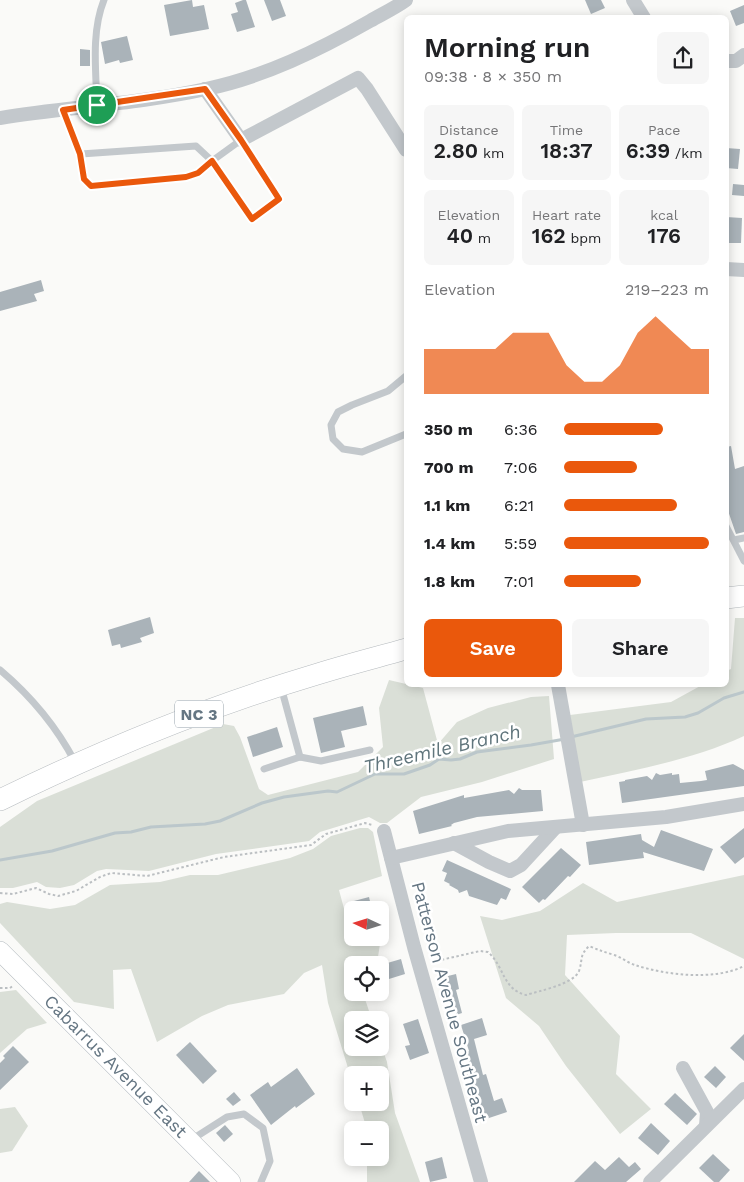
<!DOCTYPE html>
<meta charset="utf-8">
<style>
:root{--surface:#fff;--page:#f6f6f6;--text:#202124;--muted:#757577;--accent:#ea580c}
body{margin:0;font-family:"Work Sans",sans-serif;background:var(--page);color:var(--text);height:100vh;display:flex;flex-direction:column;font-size:19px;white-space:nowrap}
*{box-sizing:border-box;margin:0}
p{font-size:16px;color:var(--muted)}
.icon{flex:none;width:28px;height:28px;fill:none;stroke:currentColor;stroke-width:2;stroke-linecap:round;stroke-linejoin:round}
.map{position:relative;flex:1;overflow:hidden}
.details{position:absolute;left:404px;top:15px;width:325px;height:672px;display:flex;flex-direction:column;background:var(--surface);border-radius:8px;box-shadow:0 2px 12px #0003}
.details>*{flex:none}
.needle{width:32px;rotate:274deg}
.controls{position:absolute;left:344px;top:901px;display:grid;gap:10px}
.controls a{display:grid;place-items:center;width:45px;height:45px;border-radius:8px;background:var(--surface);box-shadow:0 2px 12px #0003;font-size:25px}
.pin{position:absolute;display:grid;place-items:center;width:42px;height:42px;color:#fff;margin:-21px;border:2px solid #fff;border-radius:50%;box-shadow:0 1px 5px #0007}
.round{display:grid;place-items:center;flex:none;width:52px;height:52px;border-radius:8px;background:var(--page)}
.head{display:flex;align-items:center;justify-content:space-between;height:85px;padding:0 20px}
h1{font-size:28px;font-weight:600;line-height:38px}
.figures{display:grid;grid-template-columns:repeat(3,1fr);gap:8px;height:85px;padding:5px 20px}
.figures div{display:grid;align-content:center;border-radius:8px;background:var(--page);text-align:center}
.figures b{font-size:21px;font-weight:600}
.figures small{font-size:14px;font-weight:400}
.figures p{font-size:14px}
.chart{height:140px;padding:10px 20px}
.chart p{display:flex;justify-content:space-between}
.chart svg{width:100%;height:90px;margin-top:5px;fill:var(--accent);opacity:.7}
.button{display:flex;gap:10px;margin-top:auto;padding:10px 20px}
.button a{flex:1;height:58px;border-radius:8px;background:var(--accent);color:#fff;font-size:20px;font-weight:600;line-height:58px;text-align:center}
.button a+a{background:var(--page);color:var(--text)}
ul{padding:0 20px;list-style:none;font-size:16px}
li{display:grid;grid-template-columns:80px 60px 1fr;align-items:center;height:38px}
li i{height:12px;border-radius:6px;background:var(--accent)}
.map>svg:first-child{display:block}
.green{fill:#dadfd7}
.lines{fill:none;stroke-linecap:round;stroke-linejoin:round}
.stream{stroke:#bbc7cb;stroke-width:3}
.building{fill:#aab3b9}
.secondary-casing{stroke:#b3babf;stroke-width:20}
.primary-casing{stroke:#b5babe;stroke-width:22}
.path{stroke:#bbbfc2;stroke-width:2;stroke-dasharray:2.5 2.5;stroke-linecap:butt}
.service{stroke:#c3c8cc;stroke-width:7}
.minor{stroke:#c3c8cc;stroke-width:14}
.secondary{stroke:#fff;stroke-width:19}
.primary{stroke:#fff;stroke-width:21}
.route-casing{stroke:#fff;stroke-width:10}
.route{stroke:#ea580c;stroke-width:6}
.labels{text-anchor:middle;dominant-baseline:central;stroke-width:5;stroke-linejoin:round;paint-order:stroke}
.shield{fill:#fff;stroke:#939fa8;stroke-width:1}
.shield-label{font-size:16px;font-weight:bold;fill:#657683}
.street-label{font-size:18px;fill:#657683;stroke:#fff}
.water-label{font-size:19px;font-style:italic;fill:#60757c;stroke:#fff}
</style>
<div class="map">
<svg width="744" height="1182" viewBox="0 0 744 1182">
<rect width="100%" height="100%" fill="#fafaf8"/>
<g class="green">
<path d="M735,618H744V736C692,760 635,770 580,782L570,715L671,702L702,685H726V671L731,669Z"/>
<path d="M389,680L423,688L438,744L457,722L488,708L531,697L549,696L554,759L482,782L421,797L387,823H380L369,817L320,832L309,841L216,854L149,871L106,869L97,871L74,885L60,888L46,887L37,882L13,888H0V827L37,801L223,724L234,726L240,737L259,789L268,795L358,772L383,747L379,708Z"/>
<path d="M360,828H368L373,832L382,876L339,890L350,931H352V938H380V930L381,937L378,957L351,966L352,992L363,993L372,1020H352V1048H380V1042L387,1062L395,1113L420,1182H367V1158H380V1130H367L359,1103L380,1102V1075H352V1081L328,1003L322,965L304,973L284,994L228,1005L202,1016L157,1042L131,969L113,970L114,1009L74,1002L0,923V904L7,902L50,909L75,905L110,885L160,882L190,875H218L290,858L313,849L331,836Z"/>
<path d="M744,875V959L691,933H616L567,935L565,975L620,1036L616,1074L651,1109L620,1134L566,1066L539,1026L506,998L480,916L502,920L540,911L583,883L617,902Z"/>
<path d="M16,990L47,1023L27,1029L0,1053V992Z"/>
<path d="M15,1107L28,1126L12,1151L0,1153V1109Z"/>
</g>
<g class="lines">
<g class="stream">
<path d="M571,737L646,719L685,717L698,713L724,698L744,692"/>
<path d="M0,860L52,851L115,833L131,832L151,827L205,824L220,821L262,803L284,797L328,791L337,792L375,774H404L430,765L439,759L451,760L460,759L477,752L531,745L565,739"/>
</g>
</g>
<g class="building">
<path d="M192,0L193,7L204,5L209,29L170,36L164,5Z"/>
<path d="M243,0H246L255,27L237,32L231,14L238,12L235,3Z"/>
<path d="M264,0H280L286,16L272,21Z"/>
<path d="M585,0H601L605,8L591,14Z"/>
<path d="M744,5V23L736,26L730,11Z"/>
<path d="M127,36L133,60L120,63L119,60L105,64L101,42Z"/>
<path d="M80,49L90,50V66H80Z"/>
<path d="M726,148L740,149L738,169L726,168Z"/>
<path d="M733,184L744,185V196L732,195Z"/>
<path d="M726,217L742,218L741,243H726Z"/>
<path d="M41,280L44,291L34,294L37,301L0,311V292Z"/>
<path d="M731,446L735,469L744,466V532L736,534L726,505V447Z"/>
<path d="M150,617L154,633L140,638L142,642L121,648L120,644L112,646L108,630Z"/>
<path d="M363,706L367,725L341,731L345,747L321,753L313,718Z"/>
<path d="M277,727L283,747L253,757L247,737Z"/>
<path d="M733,764L744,770V786L622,803L619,782L625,781V780L647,776L652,780L656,773L660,775L672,773V775L679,774L680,783L701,781L707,780L705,771Z"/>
<path d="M519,788L522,790H541L543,811L477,817L454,823L451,825L452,826L419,834L413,811L464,795V798L509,790L514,794Z"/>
<path d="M744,828V857L735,864L720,847Z"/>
<path d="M661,830L713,849L704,871L643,852L644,858L589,865L586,842L641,834L642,840L654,847Z"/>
<path d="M561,848L581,865L570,877L568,876L545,900L543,899L539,903L522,887Z"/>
<path d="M447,860L511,889L506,900L501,898L497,905L469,896L467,890L459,893L458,890L449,885L450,884L444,881L447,873L442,871Z"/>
<path d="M369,897L372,910H356L354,901Z"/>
<path d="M401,959L405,974L389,979L384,964Z"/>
<path d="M456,974L459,989L456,990L462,1013L450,1017L440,978Z"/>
<path d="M482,1018L487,1035L474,1039L483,1075L486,1074L494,1101L502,1098L507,1112L477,1122L466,1080H467L460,1054L469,1051L461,1025Z"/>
<path d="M418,1019L429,1053L410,1060L405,1046L410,1045L403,1024Z"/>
<path d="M744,1034V1061L730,1048Z"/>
<path d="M190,1042L217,1071L203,1084L176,1055Z"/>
<path d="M13,1046L29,1062L0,1090V1063L5,1058L3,1056Z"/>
<path d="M715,1066L726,1077L716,1088L704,1077Z"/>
<path d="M297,1068L315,1094L296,1108L295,1106L271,1125L250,1095L268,1082L271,1087Z"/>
<path d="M234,1092L241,1100L233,1106L226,1099Z"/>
<path d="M675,1093L697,1114L687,1125L664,1104Z"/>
<path d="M651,1123L670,1141L658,1155L638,1138Z"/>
<path d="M225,1125L233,1134L224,1142L216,1133Z"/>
<path d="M713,1154L730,1170L719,1182H714L699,1168Z"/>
<path d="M442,1157L447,1178L430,1182L425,1162Z"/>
<path d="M619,1157L629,1167L635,1162L641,1169L626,1182H574L595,1161L605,1170Z"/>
<path d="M199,1171L210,1182H189Z"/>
</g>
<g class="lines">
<g class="secondary-casing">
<path id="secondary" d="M0,951L231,1182"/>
</g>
<g class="primary-casing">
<g id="primary">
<path d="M726,598L744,596"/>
<path d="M0,800C100,751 204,708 311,676C342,666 374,658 406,649"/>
</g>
</g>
<g class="path">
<path d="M0,893L13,894L36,888L49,894L58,896L76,891L100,877L111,873L147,876L224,857L311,845L326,834L365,823L372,825"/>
<path d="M432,962L480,951L488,952C505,967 502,989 526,995C539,991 574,984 579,971C583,959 579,956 589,946C598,950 605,952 614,955C621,957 628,963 635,965C665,975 715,981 744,966"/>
<path d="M0,988H10L14,985"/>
</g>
<g class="service">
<path d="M97,105C96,71 91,32 104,0"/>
<path d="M63,110L81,154L196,146L212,161L241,140L279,199L252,219L212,161L198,173L186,177L91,186L84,179L81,154"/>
<path d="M406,376L388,391L352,405L338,412L331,425L333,439L343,449L362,452L406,434"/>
<path d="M726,526L744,561"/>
<path d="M734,540L744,538"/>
<path d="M0,670C32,697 56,726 75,762"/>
<path d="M281,687L300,757"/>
<path d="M264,769L300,757L321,761L370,750"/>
<path d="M191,1140L227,1117L244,1114L263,1128L270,1161L261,1182"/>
</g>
<g class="minor">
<path d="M633,0L644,18"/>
<path d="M726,61H736L744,55"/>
<path d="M205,89L241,140L358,78L367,89L406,150"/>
<path d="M0,118C68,107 138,104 206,89C264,77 319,50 370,21C382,14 395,8 406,0"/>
<path d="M726,269L744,270"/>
<path d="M558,685L583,825"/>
<path d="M384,831L414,947L481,1182"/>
<path d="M454,843L489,862L510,871L521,865L556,827"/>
<path d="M391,858L508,831L666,817L744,804"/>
<path d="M683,1068L707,1112L706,1126"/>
<path d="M650,1182L744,1089"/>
</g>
<use href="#secondary" class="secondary"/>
<use href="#primary" class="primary"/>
</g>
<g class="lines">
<g class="route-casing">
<path id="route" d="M205,89L241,140L279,199L252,219L212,161L198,173L186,177L91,186L84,179L80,154L63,110Z"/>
</g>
<use href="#route" class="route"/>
</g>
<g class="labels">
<rect class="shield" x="175" y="700.5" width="48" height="27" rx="4"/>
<g class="shield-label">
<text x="199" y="714">NC 3</text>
</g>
<g class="street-label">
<text transform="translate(450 1002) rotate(75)">Patterson Avenue Southeast</text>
<text transform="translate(116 1066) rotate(45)">Cabarrus Avenue East</text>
</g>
<g class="water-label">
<text transform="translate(442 749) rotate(-13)">Threemile Branch</text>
</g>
</g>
</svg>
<div class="controls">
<a><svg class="needle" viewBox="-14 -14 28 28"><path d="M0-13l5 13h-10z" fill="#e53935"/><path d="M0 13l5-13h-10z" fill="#757577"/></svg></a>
<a><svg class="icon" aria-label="locate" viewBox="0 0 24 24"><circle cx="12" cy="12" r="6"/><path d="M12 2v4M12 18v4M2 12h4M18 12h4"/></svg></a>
<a><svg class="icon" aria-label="layers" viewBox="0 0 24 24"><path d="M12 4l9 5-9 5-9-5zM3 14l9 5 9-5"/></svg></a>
<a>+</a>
<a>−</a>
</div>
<div class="pin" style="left:97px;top:105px;background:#1e9e55"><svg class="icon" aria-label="arrive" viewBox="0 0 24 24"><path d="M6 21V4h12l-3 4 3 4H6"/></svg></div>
<section class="details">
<div class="head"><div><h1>Morning run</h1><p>09:38 · 8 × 350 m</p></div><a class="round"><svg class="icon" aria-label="share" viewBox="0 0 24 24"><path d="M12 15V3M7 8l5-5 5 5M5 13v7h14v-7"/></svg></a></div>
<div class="figures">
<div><p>Distance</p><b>2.80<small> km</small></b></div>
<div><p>Time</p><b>18:37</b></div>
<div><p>Pace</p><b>6:39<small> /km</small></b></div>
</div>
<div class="figures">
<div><p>Elevation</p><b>40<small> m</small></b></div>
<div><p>Heart rate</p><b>162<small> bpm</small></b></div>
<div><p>kcal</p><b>176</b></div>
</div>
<div class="chart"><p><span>Elevation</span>219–223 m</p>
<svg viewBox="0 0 160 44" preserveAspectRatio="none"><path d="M0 44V22L10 22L20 22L30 22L40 22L50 14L60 14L70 14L80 30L90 38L100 38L110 30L120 14L130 6L140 14L150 22L160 22V44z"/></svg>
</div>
<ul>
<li><b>350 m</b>6:36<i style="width:68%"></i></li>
<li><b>700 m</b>7:06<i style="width:50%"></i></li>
<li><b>1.1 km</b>6:21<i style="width:78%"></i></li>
<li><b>1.4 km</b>5:59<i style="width:100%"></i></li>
<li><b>1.8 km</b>7:01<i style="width:53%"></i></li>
</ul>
<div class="button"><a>Save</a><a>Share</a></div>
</section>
</div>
